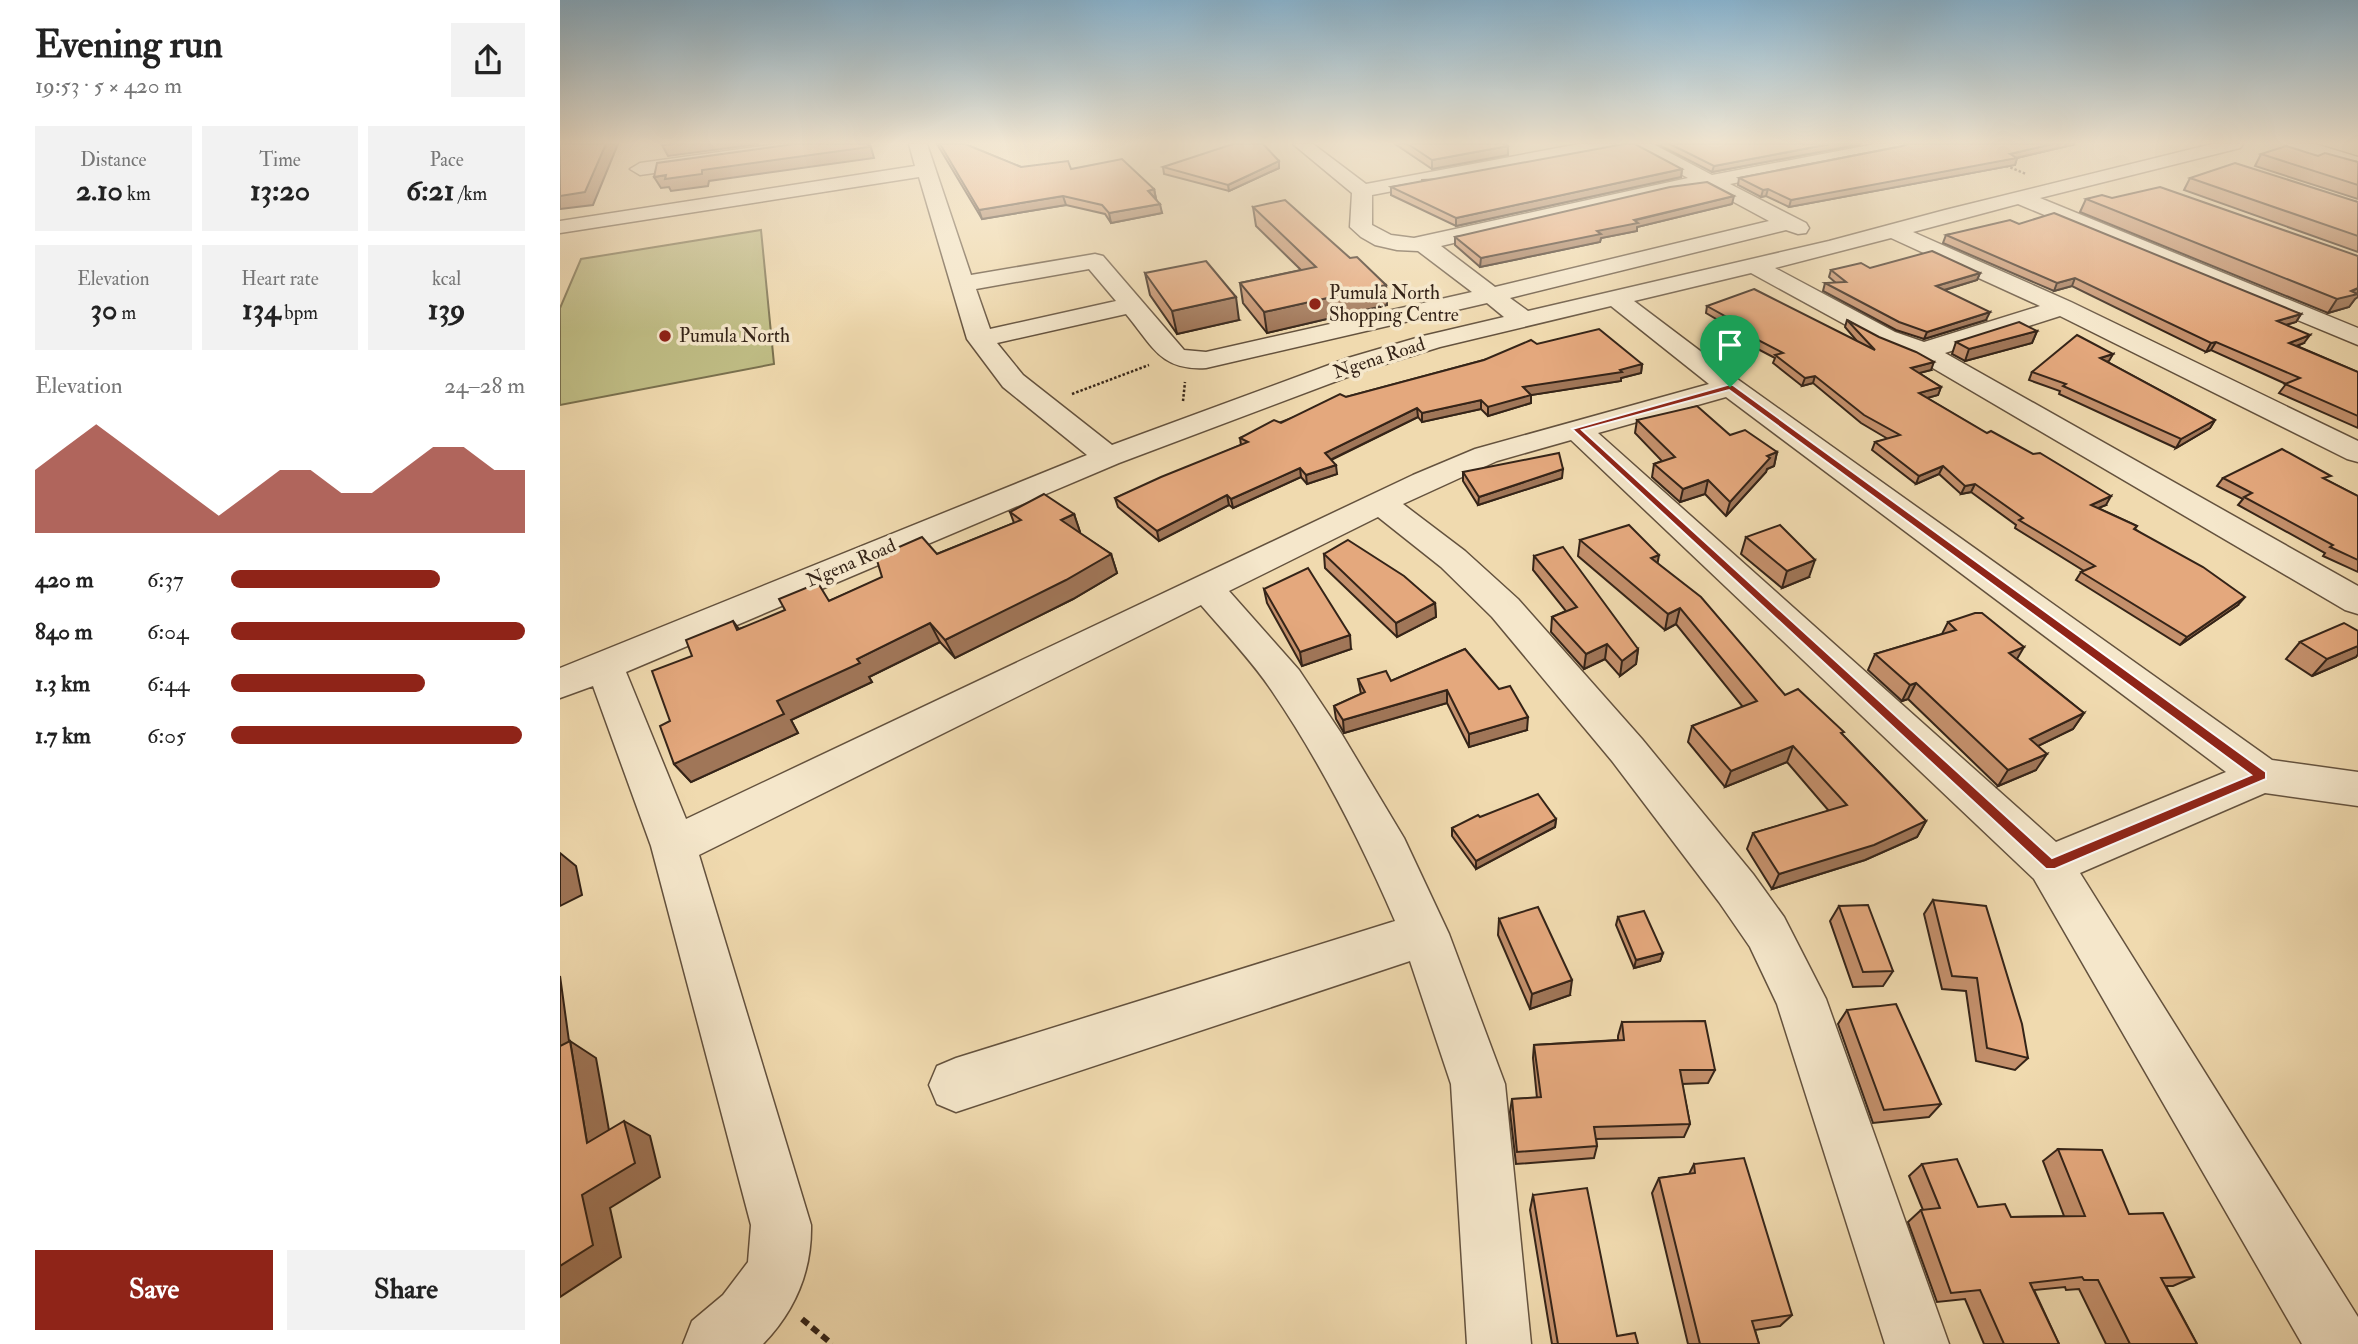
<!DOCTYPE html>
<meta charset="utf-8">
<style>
:root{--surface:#fff;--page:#f2f2f2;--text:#222;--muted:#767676;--accent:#8f2418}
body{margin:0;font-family:"IM FELL Double Pica",serif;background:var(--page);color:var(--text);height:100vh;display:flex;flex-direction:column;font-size:26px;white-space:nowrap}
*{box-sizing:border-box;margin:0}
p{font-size:23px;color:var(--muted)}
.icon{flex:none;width:38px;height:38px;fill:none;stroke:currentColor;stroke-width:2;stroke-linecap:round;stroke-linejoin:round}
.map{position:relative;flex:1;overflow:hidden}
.details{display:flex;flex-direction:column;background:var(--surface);width:560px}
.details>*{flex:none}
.pin{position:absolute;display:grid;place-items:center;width:60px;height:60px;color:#fff;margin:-72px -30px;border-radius:50% 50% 50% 0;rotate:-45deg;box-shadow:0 0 7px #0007}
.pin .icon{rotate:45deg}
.round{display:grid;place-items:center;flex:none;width:74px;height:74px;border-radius:0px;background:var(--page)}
.summary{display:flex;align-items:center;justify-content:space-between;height:119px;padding:0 35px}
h1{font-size:38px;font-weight:700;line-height:52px}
.metrics{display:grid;grid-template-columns:repeat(3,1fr);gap:10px;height:119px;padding:7px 35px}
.metrics div{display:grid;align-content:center;border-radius:0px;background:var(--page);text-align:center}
.metrics b{font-size:30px;font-weight:700}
.metrics small{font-size:19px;font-weight:400}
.metrics p{font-size:19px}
.chart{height:196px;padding:14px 35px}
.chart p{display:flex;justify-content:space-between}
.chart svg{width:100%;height:126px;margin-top:7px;fill:var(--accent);opacity:.7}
.cta{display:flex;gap:14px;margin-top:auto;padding:14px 35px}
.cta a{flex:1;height:80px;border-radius:0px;background:var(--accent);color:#fff;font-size:28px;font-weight:700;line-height:80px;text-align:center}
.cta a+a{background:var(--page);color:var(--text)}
ul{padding:0 35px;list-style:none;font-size:23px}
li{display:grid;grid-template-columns:112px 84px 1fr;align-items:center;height:52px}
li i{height:18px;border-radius:9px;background:var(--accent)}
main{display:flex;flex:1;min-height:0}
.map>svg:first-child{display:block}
.green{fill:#c0be86;stroke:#7a714f;stroke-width:2}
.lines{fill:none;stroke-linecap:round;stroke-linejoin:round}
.minor-casing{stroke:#64523e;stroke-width:3}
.path-far1{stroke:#352418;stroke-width:2.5;stroke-dasharray:2.5 2;stroke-linecap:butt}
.path{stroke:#352418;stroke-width:6;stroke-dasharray:8 5;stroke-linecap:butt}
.minor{fill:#f5e7cb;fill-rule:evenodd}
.wall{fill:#c4906c;stroke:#352418;stroke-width:2}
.shaded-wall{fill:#a07658;stroke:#352418;stroke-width:2}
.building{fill:#e4a87d;stroke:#352418;stroke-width:2}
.route{fill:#8f2418;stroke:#fff;stroke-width:2;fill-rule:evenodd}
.poi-dot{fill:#8f2418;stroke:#f5e7cb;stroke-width:2.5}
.labels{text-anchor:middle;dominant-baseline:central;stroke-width:7;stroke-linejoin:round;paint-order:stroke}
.far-poi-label{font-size:19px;fill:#352418;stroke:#f5e7cb;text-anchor:start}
.far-street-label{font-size:19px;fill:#352418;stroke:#f5e7cb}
</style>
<main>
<section class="details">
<div class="summary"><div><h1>Evening run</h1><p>19:53 · 5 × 420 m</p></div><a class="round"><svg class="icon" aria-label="share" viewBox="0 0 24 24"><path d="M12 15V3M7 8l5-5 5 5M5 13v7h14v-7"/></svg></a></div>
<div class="metrics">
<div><p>Distance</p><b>2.10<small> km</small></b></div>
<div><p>Time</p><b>13:20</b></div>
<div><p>Pace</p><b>6:21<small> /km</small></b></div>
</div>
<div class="metrics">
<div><p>Elevation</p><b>30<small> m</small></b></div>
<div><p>Heart rate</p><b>134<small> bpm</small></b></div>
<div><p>kcal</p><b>139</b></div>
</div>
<div class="chart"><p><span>Elevation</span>24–28 m</p>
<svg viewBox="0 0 160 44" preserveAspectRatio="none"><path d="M0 44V22L10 14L20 6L30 14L40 22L50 30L60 38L70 30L80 22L90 22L100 30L110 30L120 22L130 14L140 14L150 22L160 22V44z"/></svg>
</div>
<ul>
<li><b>420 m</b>6:37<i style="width:71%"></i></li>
<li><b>840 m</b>6:04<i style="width:100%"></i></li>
<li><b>1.3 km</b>6:44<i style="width:66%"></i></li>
<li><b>1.7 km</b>6:05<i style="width:99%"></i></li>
</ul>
<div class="cta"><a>Save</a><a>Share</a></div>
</section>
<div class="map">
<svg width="1798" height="1344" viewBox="0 0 1798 1344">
<rect width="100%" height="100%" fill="#f0daaf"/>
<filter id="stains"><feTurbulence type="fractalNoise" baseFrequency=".00286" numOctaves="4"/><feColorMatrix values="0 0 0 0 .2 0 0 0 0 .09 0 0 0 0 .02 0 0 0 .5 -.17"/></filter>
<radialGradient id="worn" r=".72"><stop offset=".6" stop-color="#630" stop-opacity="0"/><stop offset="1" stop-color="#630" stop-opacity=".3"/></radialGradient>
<path class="green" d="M201,230L214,364L0,405V308L21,259Z"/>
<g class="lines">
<g class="minor-casing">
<g id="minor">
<path d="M217,144H264L255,150L80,175L70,169L80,163Z"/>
<path d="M349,144H367L411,275L535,254L543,256L624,350L646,352L912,292L858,251L837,250L815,245L801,237L790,227L792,193L733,144H753L806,184L1019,144H1056L1047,150L812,195V225L831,235L854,238L1128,178L1073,148L1070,144H1093L1152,175L1315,144H1350L1341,150L1170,184L1246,223L1249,228L1246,233L1238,234L1226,230L950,298L968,311L1269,241L1385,210L1652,144H1683L1680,148L1480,198L1798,328V345L1458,204L1353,232L1511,302L1798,441V462L1787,459L1500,316L1385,353L1798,586V614L1785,610L1354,357L1317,342L1191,273L1074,301L1180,381L1712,760L1798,772V806L1705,793L1520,873L1798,1317V1344H1742L1474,879L1011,440L937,461L843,504L905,551L958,599L1082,739L1193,874L1224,917L1266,999L1389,1344H1325L1217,1004L1190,947L1159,902L1052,761L932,617L881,567L818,517L669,591L739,670L781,733L844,838L889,934L945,1084L971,1344H907L891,1084L850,961L396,1112L377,1104L369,1085L377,1066L396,1058L835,921C801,842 761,763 712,691C692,661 665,633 641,605L139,855L251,1225C252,1271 235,1311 203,1344H123L132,1321L163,1295L188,1262L191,1225L91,846L33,686L0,698V668L527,455L443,387L407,339L359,177L0,233V221L355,166ZM1146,187L1209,221L935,287L881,246L1108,192ZM1331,238L1480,306L1364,342L1335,332L1215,268ZM529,269L556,301L430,329L416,289ZM927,303L944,317L863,336L788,358L552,445L463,375L437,343L566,314C592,345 600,371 646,368ZM1051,306L1149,384L915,449L853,475L126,819L66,672L559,463L806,370L880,347ZM1166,397L1666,772L1496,842L1038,433Z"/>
<path d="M1727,144H1755L1798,157V169L1730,148Z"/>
</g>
</g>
<g class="path-far1">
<path d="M1442,164L1466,174"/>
<path d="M512,394L589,365"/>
<path d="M623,401L625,382"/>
</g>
<path class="path" d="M242,1319L272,1344"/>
<use href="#minor" class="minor"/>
</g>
<g class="wall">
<path d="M377,144H405L461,167L511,169L594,189L596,199L602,213L551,223L545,214L506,205L422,219Z"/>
<path d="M835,144H946L948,146V155L872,169Z"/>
<path d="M1097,144H1302L1152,172Z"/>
<path d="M1347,144H1516L1457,158L1455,165L1229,207L1206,196L1201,197L1178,185L1179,178L1343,146Z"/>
<path d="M1701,154L1758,156L1798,162V199L1695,166Z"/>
<path d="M719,161V168L669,191L604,174L603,167Z"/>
<path d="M1122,169L1121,177L896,226L831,195V187L862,182V180Z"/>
<path d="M1630,178L1798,202V252L1624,190Z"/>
<path d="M1552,198L1795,299L1789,307L1768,313L1520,212L1526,199Z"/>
<path d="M1172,204L1077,227V231L1041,238L1040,242L920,267L895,245V237Z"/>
<path d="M693,207L790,258L826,285L827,305L707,333L683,303L680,283L741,270L696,226Z"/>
<path d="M1459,224L1741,314L1736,322L1726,325L1744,343L1737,346L1798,372V428L1719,393L1726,384L1651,350L1646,352L1512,286L1494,291L1383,243L1386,235Z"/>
<path d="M1310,268L1420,273L1417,280L1385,290L1426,320L1364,339L1336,330L1263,291L1265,283H1276L1269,277L1271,270Z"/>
<path d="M585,273L679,320L617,334L590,295Z"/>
<path d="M1147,306L1297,341L1285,327L1287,320L1371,370L1359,373L1381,387L1378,395L1367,398L1546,505L1538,508L1577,526L1575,529L1678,605L1620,645L1516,580L1521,572L1524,571L1455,528L1456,525L1411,492L1401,494L1379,474L1356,484L1312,450L1315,442L1328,439L1301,423L1253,383L1242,386L1213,363L1215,358L1171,335L1173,329L1146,313Z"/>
<path d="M1477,331L1472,343L1405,361L1392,354L1396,342Z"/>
<path d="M977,344L1082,364L1081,373L1061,378V381L971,395V403L928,416L921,409L862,422L858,417L771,460L777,474L747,484L741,477L673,508L669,505L599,541L558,507L555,498L681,445L680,438L786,397L924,360Z"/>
<path d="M1553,354L1547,362L1655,420L1650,428L1616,448L1499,394L1500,391L1469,380L1472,372Z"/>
<path d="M1077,420L1170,435L1217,452L1214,466L1207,469L1206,472L1166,516L1145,494L1120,502L1092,477L1094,464L1102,461L1075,433Z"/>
<path d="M903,472L1002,478L918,505L903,481Z"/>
<path d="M1663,478L1768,481L1798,496V572L1763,556L1765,553L1678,505L1683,499L1657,486Z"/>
<path d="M450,512L514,514L520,532L519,533L551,554L557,573L513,599L395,658L380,642L309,677L312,682L231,720L238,733L131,782L114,764L110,721L132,656L173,621L179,629L269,601L377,554L454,523Z"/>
<path d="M1186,537L1249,577L1222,588L1181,554Z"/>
<path d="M1020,540L1097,563L1225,695L1283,735L1366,821L1357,837L1305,860L1212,889L1187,849L1193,833L1269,811L1227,762L1165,787L1128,742L1132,726L1183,707L1116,624L1105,630L1018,556Z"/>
<path d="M764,554L875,603L876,617L837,637L765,568Z"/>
<path d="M974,556L1078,649L1076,664L1060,676L1045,659L1024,669L991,632L992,617L1006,611L973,570Z"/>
<path d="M704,589L791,649L742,666L707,603Z"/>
<path d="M1388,622L1457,659L1524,713L1513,729L1478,746L1476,770L1438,786L1348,699L1342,701L1308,670L1315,654L1382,634Z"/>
<path d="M1798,631V654L1796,657L1752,676L1726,659L1740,642Z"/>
<path d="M905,649L967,730L909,747L887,703L784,733L776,719L774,706L801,694L798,679L831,681Z"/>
<path d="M920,817L996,819L995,827L916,869L892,836V828Z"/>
<path d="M1373,900L1468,1058L1455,1070L1416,1061L1406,991L1382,989L1364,914Z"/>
<path d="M1279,906L1333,971L1323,986L1293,987L1270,921Z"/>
<path d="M1058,917L1103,953L1100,961L1074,968L1056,925Z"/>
<path d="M939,919L1010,995L970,1009L938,935Z"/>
<path d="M1287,1010L1381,1104L1369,1117L1313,1123L1278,1024Z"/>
<path d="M1062,1022L1155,1070L1148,1083L1122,1084L1130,1124L1124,1137L1036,1139L1037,1146L1034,1158L956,1164L950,1112L952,1099L977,1098L973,1058L974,1045L1058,1040V1036Z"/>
<path d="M1498,1149L1569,1214L1634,1277L1613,1286H1606L1637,1344H1546L1519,1289L1506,1290L1505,1287L1474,1290L1499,1344H1424L1405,1299L1377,1302L1348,1222L1361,1210H1363L1349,1176L1362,1164L1418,1207L1451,1217L1504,1216L1483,1161Z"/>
<path d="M1134,1164L1232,1315L1220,1326L1195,1330L1199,1344H1128L1092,1193L1099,1178L1129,1174Z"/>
<path d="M973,1195L1057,1336L1078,1344H992L970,1210Z"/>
</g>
<g class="shaded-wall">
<path d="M46,144H58L33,205L0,209V196Z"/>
<path d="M113,144H199L108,156L102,145Z"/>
<path d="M308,144H310L314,158L149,181L148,186L111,191L109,187L101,188L94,177Z"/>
<path d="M1270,144H1302L1152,172L1154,166Z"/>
<path d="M1492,144H1516L1456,158H1457L1455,165L1229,207L1231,200L1450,154Z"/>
<path d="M948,146V155L872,169V160Z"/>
<path d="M719,161V168L669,191L668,185Z"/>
<path d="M1122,169L1121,177L896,226V218Z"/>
<path d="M594,189L596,199L588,191Z"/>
<path d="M1208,189L1206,196L1201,197L1203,190Z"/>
<path d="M503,196L506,205L422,219L419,210Z"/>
<path d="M1174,196L1172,204L1077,227V231L1041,238L1040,242L920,267L921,258Z"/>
<path d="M600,204L602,213L551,223L549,213Z"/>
<path d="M1420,273L1417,280L1374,293L1376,286Z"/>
<path d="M1515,278L1512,286L1494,291L1497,283Z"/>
<path d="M826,285L827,305L707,333L704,312Z"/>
<path d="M1798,288V297L1795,299L1789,307L1768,313L1777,299Z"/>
<path d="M676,297L679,320L617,334L612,311Z"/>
<path d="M1430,312L1426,320L1364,339L1367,332Z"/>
<path d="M1741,314L1736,322L1711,329L1717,321Z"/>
<path d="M1477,331L1472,343L1405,361L1409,349Z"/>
<path d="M1750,335L1744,343L1723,351L1729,343Z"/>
<path d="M1656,342L1651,350L1646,352L1651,343Z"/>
<path d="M1553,354L1549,361L1536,366L1540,358Z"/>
<path d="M1374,362L1371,370L1348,376L1351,368Z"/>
<path d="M1082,364L1081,373L1061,378V381L971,395V403L928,416V407L963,387Z"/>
<path d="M1255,376L1253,383L1242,386L1245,378Z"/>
<path d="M1381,387L1378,395L1356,401L1359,393Z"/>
<path d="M921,400V409L862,422V413Z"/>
<path d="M857,408L858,417L766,462L765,453Z"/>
<path d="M1655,420L1650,428L1616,448L1621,439Z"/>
<path d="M1217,452L1214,466L1207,469L1206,472L1166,516L1170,502L1207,456Z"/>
<path d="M776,465L777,474L747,484L746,475Z"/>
<path d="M1383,466L1379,474L1356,484L1359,476Z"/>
<path d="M740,468L741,477L673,508L671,499Z"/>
<path d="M1003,469L1002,478L918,505L919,497Z"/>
<path d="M1148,480L1145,494L1120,502L1123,489Z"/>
<path d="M1415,484L1411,492L1401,494L1405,486Z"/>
<path d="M667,495L669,505L599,541L597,531Z"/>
<path d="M1551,496L1546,505L1526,513L1531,505Z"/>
<path d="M514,514L520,532L508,539L501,520Z"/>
<path d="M551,554L557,573L513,599L395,658L385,640Z"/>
<path d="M1099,555L1096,572L1091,558Z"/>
<path d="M1255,560L1249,577L1222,588L1227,571Z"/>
<path d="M1685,597L1678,605L1620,645L1627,637Z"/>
<path d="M875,603L876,617L837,637L836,623Z"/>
<path d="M1120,608L1116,624L1105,630L1108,614Z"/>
<path d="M370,623L380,642L309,677L312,682L231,720L238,733L131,782L114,764L217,701L297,659Z"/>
<path d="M790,635L791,649L742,666L740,652Z"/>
<path d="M1047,644L1045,659L1024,669L1026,654Z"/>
<path d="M1798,646V654L1796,657L1752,676L1767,659Z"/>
<path d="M1464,647L1454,664L1449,653Z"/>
<path d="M1078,649L1076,664L1060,676L1062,661Z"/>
<path d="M1356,683L1348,699L1342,701L1350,685Z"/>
<path d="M887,690V703L784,733L783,720Z"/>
<path d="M1524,713L1513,729L1459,755L1470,739Z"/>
<path d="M968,717L967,730L909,747V734Z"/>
<path d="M1233,746L1227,762L1165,787L1171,771Z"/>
<path d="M1487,754L1476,770L1438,786L1448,770Z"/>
<path d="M996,819L995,827L916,869V861Z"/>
<path d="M1366,821L1357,837L1305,860L1212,889L1219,874Z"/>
<path d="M0,853L16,866L22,895L0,906Z"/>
<path d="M1103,953L1100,961L1074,968L1076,960Z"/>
<path d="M0,976L13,1070L0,1062Z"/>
<path d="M1012,980L1010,995L970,1009L972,994Z"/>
<path d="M10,1041L36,1058L54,1158L27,1143Z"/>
<path d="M64,1121L90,1136L100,1177L50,1208L61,1257L0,1297V1266L22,1195Z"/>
</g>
<g class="building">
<path d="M0,144H46L25,192L0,196Z"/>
<path d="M234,144H308L309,147L142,170V174L105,179L106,175L94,177L97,163Z"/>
<path d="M380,144H405L461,167L508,161L511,169L562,159L594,189L588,191L600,204L549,213L542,205L503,196L419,210Z"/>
<path d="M673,144H703L719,161L668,185L603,167Z"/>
<path d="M848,144H946L948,146L872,160Z"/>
<path d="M1064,144H1075L1122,169L896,218L831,187Z"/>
<path d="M1110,144H1270L1154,166Z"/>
<path d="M1347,144H1492L1450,154L1457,158L1231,200L1208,189L1203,190L1179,178L1343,146Z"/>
<path d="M1726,146L1758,156L1765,153L1798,162V185L1701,154Z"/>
<path d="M1675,163L1798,202V236L1630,178Z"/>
<path d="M1147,182L1174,196L1074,220L1078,223L1037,231L1041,234L921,258L895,237L1110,187Z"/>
<path d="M1600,187L1798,256V288L1791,291L1798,294L1777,299L1526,199L1542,195L1552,198Z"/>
<path d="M725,200L790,258L797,257L826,285L704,312L680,283L756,267L693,207Z"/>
<path d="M1494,213L1741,314L1717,321L1750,335L1729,343L1798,372V416L1725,384L1740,378L1656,342L1651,343L1515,278L1497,283L1386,235L1450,220L1459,224Z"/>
<path d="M1372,251L1420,273L1376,286L1430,312L1367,332L1339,322L1265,283L1286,282L1271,270L1301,263L1310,268Z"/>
<path d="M646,261L676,297L612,311L585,273Z"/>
<path d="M1194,289L1315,350L1287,320L1319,337L1356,352L1374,362L1351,368L1381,387L1359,393L1427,433L1431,431L1473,454L1480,453L1551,496L1531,505L1577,526L1574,529L1643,567L1685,597L1627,637L1521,572L1535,566L1459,520L1463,518L1415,484L1405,486L1383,466L1359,476L1315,442L1340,435L1304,415L1255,376L1245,378L1215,355L1223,353L1173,327L1179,324L1147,306Z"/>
<path d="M1459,322L1477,331L1409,349L1396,342Z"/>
<path d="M1039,329L1082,364L1060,370L1062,372L963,387L971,395L928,407L921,400L862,413L857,408L765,453L776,465L746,475L740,468L671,499L667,495L597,531L555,498L601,477L688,442L680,438L714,420L721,423L780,394L786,397L924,360L971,340L977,344Z"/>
<path d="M1517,335L1553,354L1540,358L1655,420L1621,439L1503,386L1506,384L1472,372Z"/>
<path d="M1137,406L1170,435L1185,430L1217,452L1207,456L1210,458L1170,502L1148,480L1123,489L1094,464L1115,457L1077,420Z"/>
<path d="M1722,449L1771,476L1763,478L1798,496V560L1770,547L1773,545L1684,497L1692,493L1663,478Z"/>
<path d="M999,453L1003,469L919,497L903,472Z"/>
<path d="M484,494L514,514L501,520L551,554L506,580L385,640L370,623L297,659L300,663L217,701L224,714L114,764L100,726L110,721L92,671L132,656L126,640L173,621L177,630L225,610L219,599L258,583L269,601L322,577L316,557L362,537L377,554L461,520L450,512Z"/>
<path d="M1069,525L1099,555L1091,558L1141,597L1225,695L1238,689L1284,732L1281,733L1366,821L1314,845L1219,874L1193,833L1287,805L1233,746L1171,771L1132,726L1197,701L1120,608L1108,614L1020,540Z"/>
<path d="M1220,525L1255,560L1227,571L1186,537Z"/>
<path d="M788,540L844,576L875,603L836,623L764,554Z"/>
<path d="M1003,547L1078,649L1062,661L1047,644L1026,654L992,617L1017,607L974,556Z"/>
<path d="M748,568L790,635L740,652L704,589Z"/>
<path d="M1415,613H1422L1464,647L1449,653L1524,713L1470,739L1487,754L1448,770L1356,683L1350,685L1315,654L1396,630L1388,622Z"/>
<path d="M1784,623L1798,631V646L1767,659L1740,642Z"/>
<path d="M905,649L939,689L950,686L968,717L909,734L887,690L783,720L774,706L805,692L798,679L826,671L831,681Z"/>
<path d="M978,794L996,819L916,861L892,828L918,815L920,817Z"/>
<path d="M1373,900L1426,906L1462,1024L1468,1058L1427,1048L1417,978L1392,976Z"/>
<path d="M1308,905L1333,971L1303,972L1279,906Z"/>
<path d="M978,907L1012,980L972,994L939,919Z"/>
<path d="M1084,911L1103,953L1076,960L1058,917Z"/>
<path d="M1336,1004L1381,1104L1324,1110L1287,1010Z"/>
<path d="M1145,1021L1155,1070H1120L1130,1124L1034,1127L1037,1146L957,1152L952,1099L981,1097L974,1045L1064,1040L1062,1022Z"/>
<path d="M10,1041L27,1143L64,1121L75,1163L22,1195L33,1245L0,1266V1046Z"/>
<path d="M1498,1149L1542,1150L1569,1214L1603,1213L1634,1277L1601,1278L1637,1344H1570L1538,1280H1524L1522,1277L1470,1283L1499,1344H1444L1420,1290L1391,1293L1361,1210L1380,1208L1362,1164L1397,1159L1418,1207L1445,1204L1451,1217L1525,1216Z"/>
<path d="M1184,1158L1232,1315L1192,1321L1199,1344H1140L1099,1178L1135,1173L1134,1164Z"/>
<path d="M1027,1188L1057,1336L1075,1333L1078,1344H998L973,1195Z"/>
</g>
<linearGradient id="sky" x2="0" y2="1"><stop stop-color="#89b6d3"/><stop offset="0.43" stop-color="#f8eedb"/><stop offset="1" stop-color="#f8eedb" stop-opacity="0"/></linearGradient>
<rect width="1798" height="332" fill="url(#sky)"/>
<path class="route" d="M1167,385H1173L1706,772V779L1495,869H1486L1012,429ZM1169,390L1691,775L1492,858L1022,430Z"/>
<g class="poi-dot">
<circle cx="755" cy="304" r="7"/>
<circle cx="105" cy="336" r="7"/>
</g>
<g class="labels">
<g class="far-poi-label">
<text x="769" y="293">Pumula North<tspan x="769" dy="22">Shopping Centre</tspan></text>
<text x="119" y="336">Pumula North</text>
</g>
<g class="far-street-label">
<text transform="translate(819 358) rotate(-18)">Ngena Road</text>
<text transform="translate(291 563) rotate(-23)">Ngena Road</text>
</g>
</g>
<rect width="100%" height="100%" filter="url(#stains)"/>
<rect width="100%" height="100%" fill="url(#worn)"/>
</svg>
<div class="pin" style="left:1170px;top:387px;background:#1e9e55"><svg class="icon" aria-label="arrive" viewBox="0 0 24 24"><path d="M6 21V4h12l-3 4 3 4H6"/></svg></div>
</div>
</main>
